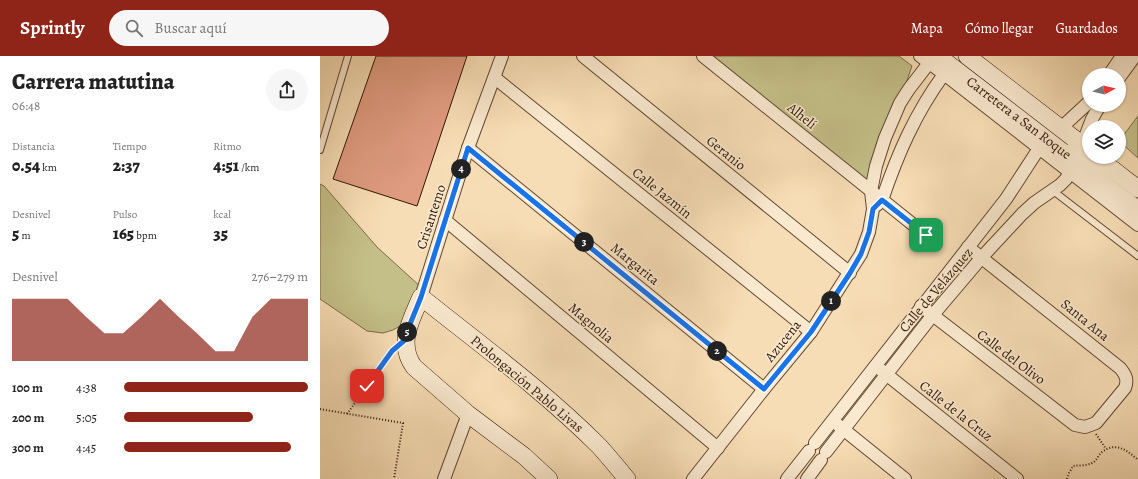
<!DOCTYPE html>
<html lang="es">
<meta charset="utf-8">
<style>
:root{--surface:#fff;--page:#f6f6f6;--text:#222;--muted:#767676;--accent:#8f2418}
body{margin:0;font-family:Alegreya,serif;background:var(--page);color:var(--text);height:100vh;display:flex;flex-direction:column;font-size:15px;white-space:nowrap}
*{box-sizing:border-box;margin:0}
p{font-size:13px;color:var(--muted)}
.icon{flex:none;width:22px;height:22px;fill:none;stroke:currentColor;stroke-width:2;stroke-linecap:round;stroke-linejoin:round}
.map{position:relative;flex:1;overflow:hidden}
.details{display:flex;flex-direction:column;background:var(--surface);width:320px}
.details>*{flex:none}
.needle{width:26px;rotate:83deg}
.fabs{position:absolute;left:762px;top:12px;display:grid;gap:8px}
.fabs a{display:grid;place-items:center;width:44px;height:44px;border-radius:50%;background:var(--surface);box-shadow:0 1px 3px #0004;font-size:20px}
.pin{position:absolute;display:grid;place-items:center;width:34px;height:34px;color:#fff;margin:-17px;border-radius:8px;box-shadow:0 2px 6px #0006}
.km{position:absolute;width:20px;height:20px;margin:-10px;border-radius:50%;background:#222;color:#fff;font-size:11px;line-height:20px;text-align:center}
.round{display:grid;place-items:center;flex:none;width:42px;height:42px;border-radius:21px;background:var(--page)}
.headline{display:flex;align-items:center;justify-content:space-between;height:68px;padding:0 12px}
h1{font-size:22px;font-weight:800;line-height:30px}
.stats{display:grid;grid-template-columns:repeat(3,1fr);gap:6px;height:68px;padding:4px 12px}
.stats div{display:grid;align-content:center}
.stats b{font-size:17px;font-weight:800}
.stats small{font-size:11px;font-weight:400}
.stats p{font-size:11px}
.chart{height:112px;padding:8px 12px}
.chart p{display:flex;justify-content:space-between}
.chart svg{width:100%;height:72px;margin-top:4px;fill:var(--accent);opacity:.7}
ul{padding:0 12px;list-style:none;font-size:13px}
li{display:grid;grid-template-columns:64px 48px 1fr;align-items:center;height:30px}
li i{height:10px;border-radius:5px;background:var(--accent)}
header{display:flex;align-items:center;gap:24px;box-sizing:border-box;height:56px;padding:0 20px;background:var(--accent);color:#fff}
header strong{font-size:19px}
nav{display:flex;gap:22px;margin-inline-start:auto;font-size:14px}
.search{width:280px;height:36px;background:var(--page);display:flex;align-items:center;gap:10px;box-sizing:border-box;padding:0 14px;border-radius:22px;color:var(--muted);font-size:15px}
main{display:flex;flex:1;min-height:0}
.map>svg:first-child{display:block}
.green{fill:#c4bf88;stroke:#7a6b47}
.building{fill:#e09c81;stroke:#311706}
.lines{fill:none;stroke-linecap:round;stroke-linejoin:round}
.lane-casing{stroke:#624832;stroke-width:8}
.street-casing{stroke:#624832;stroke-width:14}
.secondary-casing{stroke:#311706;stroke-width:18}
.path{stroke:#311706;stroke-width:2;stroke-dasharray:1 2;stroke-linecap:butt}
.lane{stroke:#fae9cf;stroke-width:6}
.street{stroke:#fae9cf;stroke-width:12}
.secondary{stroke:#fae9cf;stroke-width:17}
.route-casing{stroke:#fff;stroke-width:8}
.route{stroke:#1a73e8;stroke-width:5}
.labels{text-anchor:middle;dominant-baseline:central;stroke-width:3;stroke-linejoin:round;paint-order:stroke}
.street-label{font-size:14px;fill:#311706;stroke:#fae9cf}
</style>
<header>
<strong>Sprintly</strong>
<div class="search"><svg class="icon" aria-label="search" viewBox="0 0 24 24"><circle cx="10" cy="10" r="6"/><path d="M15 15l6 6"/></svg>Buscar aquí</div>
<nav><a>Mapa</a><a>Cómo llegar</a><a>Guardados</a></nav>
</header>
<main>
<section class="details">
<div class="headline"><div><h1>Carrera matutina</h1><p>06:48</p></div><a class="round"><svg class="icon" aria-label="share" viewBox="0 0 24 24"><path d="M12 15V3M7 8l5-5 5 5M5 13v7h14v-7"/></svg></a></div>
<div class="stats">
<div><p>Distancia</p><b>0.54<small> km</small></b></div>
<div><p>Tiempo</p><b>2:37</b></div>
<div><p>Ritmo</p><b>4:51<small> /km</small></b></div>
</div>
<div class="stats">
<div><p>Desnivel</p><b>5<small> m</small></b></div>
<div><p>Pulso</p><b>165<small> bpm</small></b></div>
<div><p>kcal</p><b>35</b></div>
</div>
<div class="chart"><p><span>Desnivel</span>276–279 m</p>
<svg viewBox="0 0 160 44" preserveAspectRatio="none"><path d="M0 44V6L10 6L20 6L30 6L40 17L50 27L60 27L70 17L80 6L90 17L100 27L110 38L120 38L130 17L140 6L150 6L160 6V44z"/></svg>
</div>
<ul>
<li><b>100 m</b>4:38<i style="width:100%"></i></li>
<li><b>200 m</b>5:05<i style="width:70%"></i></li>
<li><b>300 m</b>4:45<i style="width:91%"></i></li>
</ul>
</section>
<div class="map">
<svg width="818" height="423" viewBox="0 0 818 423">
<rect width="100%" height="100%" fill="#f7ddb5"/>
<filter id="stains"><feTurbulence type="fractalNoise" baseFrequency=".005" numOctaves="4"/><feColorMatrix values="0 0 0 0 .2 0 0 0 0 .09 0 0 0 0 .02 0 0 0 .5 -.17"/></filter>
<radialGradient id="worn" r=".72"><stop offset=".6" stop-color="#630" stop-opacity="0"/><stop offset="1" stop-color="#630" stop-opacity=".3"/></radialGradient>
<g class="green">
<path d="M384,0H579L592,10L550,131Z"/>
<path d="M818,60V102L799,85Z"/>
<path d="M0,128L4,130L57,191L102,232L85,267L73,274L63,277L47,275L0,243Z"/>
</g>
<path class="building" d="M56,0H147L97,150L13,123Z"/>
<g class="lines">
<g class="lane-casing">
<g id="lane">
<path d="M0,94L28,0"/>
<path d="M732,134L818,200"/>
</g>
</g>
<g class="street-casing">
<g id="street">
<path d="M263,0L530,217"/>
<path d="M383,0L606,179"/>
<path d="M600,0L624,18L818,169"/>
<path d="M789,19L802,0"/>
<path d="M175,22L491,276"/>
<path d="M799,22L815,0"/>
<path d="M741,72L769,46"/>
<path d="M762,89L772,63L780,49"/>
<path d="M148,92L444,333"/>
<path d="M557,149L562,144C578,97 595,58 624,18L626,11"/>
<path d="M125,164L398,392"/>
<path d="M101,241L148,92L182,0"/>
<path d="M601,250L755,369L765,371L776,367L805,332C808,324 806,319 800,312L648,191"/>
<path d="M561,314L697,423"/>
<path d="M518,369L585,423"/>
<path d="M495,387L686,143L716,97L721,94L735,90"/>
<path d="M506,396L612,260L662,201L702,158L714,147L740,129L746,123L750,115L747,99"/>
<path d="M124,423L148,358"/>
<path d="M373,423L444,333L491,276L541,198L549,176L553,153L551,135L556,110L565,82L580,47L589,33L609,7L619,1"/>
<path d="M467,423L489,395"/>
<path d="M487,423L501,404"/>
</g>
</g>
<g class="secondary-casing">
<g id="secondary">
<path d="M618,0L818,154"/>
<path d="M647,0L769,94"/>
<path d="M754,94L795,115"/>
<path d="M787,109L818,133"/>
<path d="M229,423L204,400L148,358L94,311C77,288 91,264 101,241C161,289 224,335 279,390C289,401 298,412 307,423"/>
</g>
</g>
<g class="path">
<path d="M0,353L83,367L74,423"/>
<path d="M27,358L73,294"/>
<path d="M776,378L786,393"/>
<path d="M747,423L749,417L753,410C759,409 766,410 772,407C777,405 778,399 782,396C796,385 808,395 818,404"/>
</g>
<use href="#lane" class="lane"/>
<use href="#street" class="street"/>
<use href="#secondary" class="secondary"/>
</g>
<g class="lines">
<g class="route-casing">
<path id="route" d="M47,330L72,295L86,283V278L101,241L148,92L444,333L491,276L530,217L541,198L549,176L553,153L562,144L606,179"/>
</g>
<use href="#route" class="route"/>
</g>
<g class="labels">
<g class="street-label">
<text transform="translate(482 60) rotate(39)">Alhelí</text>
<text transform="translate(699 62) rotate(37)">Carretera a San Roque</text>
<text transform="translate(406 97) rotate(39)">Geranio</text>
<text transform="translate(342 137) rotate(39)">Calle Jazmín</text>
<text transform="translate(111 161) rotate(-72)">Crisantemo</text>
<text transform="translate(315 208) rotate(39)">Margarita</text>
<text transform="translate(616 234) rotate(-50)">Calle de Velázquez</text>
<text transform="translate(765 264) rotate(39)">Santa Ana</text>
<text transform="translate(271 267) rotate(40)">Magnolia</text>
<text transform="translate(463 285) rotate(-51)">Azucena</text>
<text transform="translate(691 301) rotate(37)">Calle del Olivo</text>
<text transform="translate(207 328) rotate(40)">Prolongación Pablo Livas</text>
<text transform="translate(636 355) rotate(38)">Calle de la Cruz</text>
</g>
</g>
<rect width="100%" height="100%" filter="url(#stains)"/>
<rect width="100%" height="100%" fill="url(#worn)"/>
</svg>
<div class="fabs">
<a><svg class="needle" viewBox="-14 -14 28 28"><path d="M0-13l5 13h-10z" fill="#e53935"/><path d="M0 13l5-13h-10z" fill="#767676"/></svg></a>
<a><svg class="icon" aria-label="layers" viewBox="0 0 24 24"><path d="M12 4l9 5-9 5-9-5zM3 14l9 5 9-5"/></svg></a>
</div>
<div class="pin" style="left:606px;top:179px;background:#1e9e55"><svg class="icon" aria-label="arrive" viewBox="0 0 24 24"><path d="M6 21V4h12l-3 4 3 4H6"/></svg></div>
<div class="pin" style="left:47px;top:330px;background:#d93025"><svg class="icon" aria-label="check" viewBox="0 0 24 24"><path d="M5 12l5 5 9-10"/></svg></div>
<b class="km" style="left:511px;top:245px">1</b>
<b class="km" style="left:397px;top:295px">2</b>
<b class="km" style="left:264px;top:186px">3</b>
<b class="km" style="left:141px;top:113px">4</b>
<b class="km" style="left:87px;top:276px">5</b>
</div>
</main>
